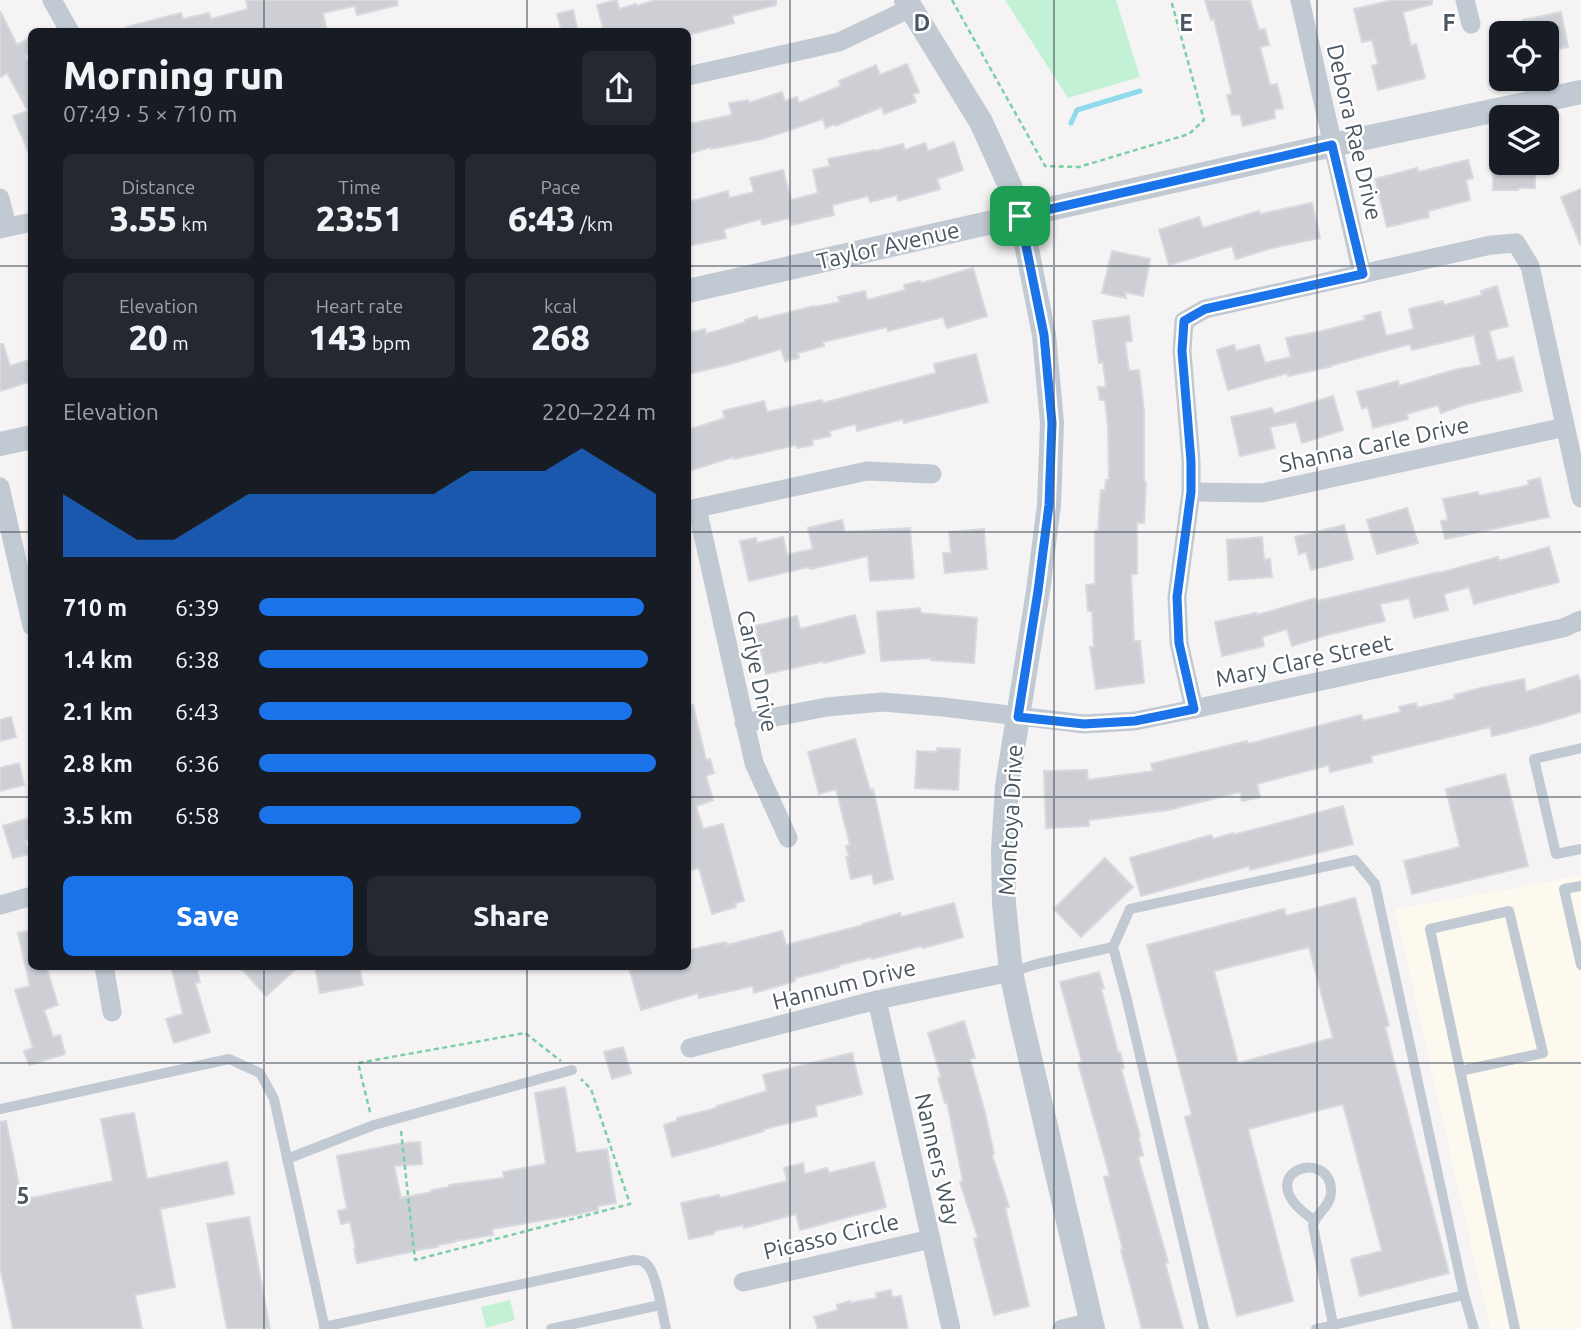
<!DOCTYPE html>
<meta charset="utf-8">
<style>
:root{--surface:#171b24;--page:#242831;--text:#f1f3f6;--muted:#9ea1a6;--accent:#1a73e8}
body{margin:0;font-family:Ubuntu,sans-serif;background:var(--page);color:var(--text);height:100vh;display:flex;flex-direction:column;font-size:26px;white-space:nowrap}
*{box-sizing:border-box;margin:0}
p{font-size:23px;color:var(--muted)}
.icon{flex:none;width:38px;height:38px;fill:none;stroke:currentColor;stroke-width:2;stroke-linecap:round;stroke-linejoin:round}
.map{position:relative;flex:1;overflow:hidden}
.sheet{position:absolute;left:28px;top:28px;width:663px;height:942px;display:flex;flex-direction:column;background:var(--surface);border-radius:10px;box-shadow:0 2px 5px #0004}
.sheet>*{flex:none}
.controls{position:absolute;left:1489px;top:21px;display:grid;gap:14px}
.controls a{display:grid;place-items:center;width:70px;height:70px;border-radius:10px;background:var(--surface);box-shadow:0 2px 5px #0004;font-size:35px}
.pin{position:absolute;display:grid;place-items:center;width:60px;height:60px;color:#fff;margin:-30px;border-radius:14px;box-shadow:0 4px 10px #0006}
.round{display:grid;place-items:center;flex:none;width:74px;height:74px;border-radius:10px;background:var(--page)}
.summary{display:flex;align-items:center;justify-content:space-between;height:119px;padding:0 35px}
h1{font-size:38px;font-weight:800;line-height:52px}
.metrics{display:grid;grid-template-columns:repeat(3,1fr);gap:10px;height:119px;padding:7px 35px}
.metrics div{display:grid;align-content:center;border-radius:10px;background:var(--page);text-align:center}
.metrics b{font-size:35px;font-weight:800}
.metrics small{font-size:19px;font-weight:400}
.metrics p{font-size:19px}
.chart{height:196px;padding:14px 35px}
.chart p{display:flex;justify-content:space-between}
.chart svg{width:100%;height:126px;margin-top:7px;fill:var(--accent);opacity:.7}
.button{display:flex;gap:14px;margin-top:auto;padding:14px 35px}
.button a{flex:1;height:80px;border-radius:10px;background:var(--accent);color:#fff;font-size:28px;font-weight:800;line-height:80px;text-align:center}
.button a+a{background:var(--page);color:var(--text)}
ul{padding:0 35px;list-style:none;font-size:23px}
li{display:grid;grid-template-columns:112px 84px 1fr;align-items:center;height:52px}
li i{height:18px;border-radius:9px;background:var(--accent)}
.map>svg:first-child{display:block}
.commercial{fill:#fdf9ef}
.green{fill:#c3f1d5}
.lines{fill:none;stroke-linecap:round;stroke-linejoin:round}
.stream{stroke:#90daee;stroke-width:5}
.building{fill:#cdcfd5;stroke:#d7d9de;stroke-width:2;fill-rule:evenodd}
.path{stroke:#7ad0a6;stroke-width:2.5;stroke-dasharray:5 3.5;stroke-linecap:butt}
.service{stroke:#c1cad2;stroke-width:10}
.minor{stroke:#c1cad2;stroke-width:19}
.tertiary{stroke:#c1cad2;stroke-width:24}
.route-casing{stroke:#fff;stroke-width:14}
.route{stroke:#1a73e8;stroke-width:9}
.grid{fill:none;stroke:#4a5661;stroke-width:2;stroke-opacity:0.55}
.labels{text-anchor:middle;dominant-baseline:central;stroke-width:5;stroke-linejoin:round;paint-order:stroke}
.street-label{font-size:23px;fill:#4a5661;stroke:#fff}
.grid-label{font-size:23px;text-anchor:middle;font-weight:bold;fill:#4a5661;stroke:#fff;stroke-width:5;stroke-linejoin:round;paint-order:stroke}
</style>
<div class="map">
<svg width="1581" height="1329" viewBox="0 0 1581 1329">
<rect width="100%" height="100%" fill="#f5f3f3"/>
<path class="commercial" d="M1581,875V1329H1492L1489,1324L1395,909L1522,887Z"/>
<g class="green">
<path d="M1005,0H1116L1140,77L1068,98Z"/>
<path d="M510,1300L515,1320L486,1328L481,1307Z"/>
</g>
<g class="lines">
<path class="stream" d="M1071,123L1077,110L1140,91"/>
</g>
<g class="building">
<path d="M246,0H397L398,5L357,15L355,6L323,13L326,27L303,32H126V27L181,13L183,19L209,13L211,19L248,9Z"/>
<path d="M617,0L619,9L636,4L637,6L655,0H776V5L732,16L734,23L688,35V32H604L597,5Z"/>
<path d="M1205,0H1250L1259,30L1265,29L1269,45L1260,47L1270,85L1277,84L1283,108L1274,110L1275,118L1243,126L1240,114L1232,115L1227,95L1232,94L1214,19L1211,20Z"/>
<path d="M1393,0H1432V4L1403,12L1411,46L1416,44L1425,78L1378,90L1372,66L1378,64L1372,40L1362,42L1354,9Z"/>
<path d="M573,10L578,32H562L557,14Z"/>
<path d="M0,11L17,45L32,37V52L25,56L32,68V160L13,116L28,111L7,73L0,77Z"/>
<path d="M1561,12L1568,47L1547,51V33H1526L1523,20Z"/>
<path d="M907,64L919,92L913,94L916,102L884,114L882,107L835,126L834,124L826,128L823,119L762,139L711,149V147L688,154V124L732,115L729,103L748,100L749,103L782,92L785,101L797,97L799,103L841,86L839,81L876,65L880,75Z"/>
<path d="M954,142L963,170L937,179L940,189L898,201L897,195L870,202L868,196L832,205L834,215L791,225L789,218L762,225L761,219L724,229L726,238L688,246V202L728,191L729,198L754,192L750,178L783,170L791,200L818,193L813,170L830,166L828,159L874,150L875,151L903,144L905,150L925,143L928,151Z"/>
<path d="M1468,160L1473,178L1466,180L1470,200L1428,211L1429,217L1387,227L1375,179L1417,168L1418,172Z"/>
<path d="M1493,163H1535V188H1518V190H1493Z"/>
<path d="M1581,189V244H1580L1561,197Z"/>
<path d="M1312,203L1320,238L1272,248L1236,259L1232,246L1169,265L1159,230L1199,217L1203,228L1259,211L1260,214Z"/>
<path d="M1112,251L1150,259L1143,296L1125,292L1126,298L1102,293Z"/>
<path d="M973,268L987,316L947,328L943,317L888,331L887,327L823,342L824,346L798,353L799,358L785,361L781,349L727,365L688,374V333L705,329L706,334L746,322L745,320L757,316L758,320L814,306L815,307L840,302L838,297L865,291L867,300L905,290L904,285L920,281L921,283Z"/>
<path d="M1497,286L1508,326L1489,331L1497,361L1513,357L1522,391L1464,405L1441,413L1438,405L1407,414L1408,419L1373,428L1368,407L1362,409L1357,392L1398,381L1399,386L1454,370L1481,365L1474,335L1412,350L1410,344L1329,366L1330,367L1288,376V373L1228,390L1217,350L1234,345L1236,351L1259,345L1265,363L1291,357L1286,338L1322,331L1365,320L1364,316L1380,312L1386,336L1414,329L1409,309L1443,301L1444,305L1482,295L1481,291Z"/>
<path d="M1129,316L1132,341L1125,342L1129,371L1139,370L1144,412V482H1146L1144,523H1137V574H1131L1134,641H1140L1144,683L1096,689L1090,647H1094L1092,611H1088L1086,585L1095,584V531H1098L1101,490H1105L1106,480H1109L1108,428L1105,400H1100L1098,387H1106L1103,362L1099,363L1093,321Z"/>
<path d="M0,344H3L10,366L32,359V381L0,391Z"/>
<path d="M976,354L988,402L904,423L903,419L857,431L856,424L829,431L831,436L812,440L813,445L797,448L796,445L734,459V457L688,471V430L725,418L723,411L764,401L767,412L822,400L823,403L936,373L934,364Z"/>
<path d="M1333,396L1343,430L1302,443L1296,422L1270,427L1275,448L1240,456L1231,417L1272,408L1274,414Z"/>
<path d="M1540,478L1549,517L1445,539L1441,521L1448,520L1443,499L1478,492L1479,496L1529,485L1528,481Z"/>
<path d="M1407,508L1418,543L1377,554L1367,520Z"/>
<path d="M842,520L845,532L910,528L914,578L870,581L868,556L810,569L809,567L749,581L740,541L756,538L757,543L783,537L787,555L813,549L808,528Z"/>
<path d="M1344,525L1353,559L1311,570L1306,552L1299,554L1295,537Z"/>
<path d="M984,529L987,569L945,573L943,553H951L949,532Z"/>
<path d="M1262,537L1264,560L1270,559L1272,577L1229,580L1227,540Z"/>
<path d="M1549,547L1559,582L1474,604L1469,587L1444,594L1448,610L1414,618L1409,598L1380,604L1385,621L1327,635L1292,646L1287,629L1262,637L1264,646L1222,656L1215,622L1256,613L1257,615L1316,598L1317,601L1439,572V573L1498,557L1499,561Z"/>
<path d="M920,608L921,613L977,618L974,663L931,660L932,658L881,661L877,612Z"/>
<path d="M855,615L865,653L824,663V661L766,674L755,626L797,616L800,629Z"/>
<path d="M1578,675L1581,684V712L1538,725L1492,736L1490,727L1371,756L1372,762L1330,772L1329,765L1257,784L1260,797L1242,801L1240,792L1168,810L1089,820V826L1046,828L1044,771L1087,770L1088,780L1153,771L1151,764L1247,741L1248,744L1361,715L1363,721L1401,712L1399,707L1416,703L1417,708L1455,699L1454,695L1481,688L1524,679L1526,692Z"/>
<path d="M688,705H693L706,760L710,759L714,773L706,776L713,800L696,806L703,829L723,824L744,901L735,903L736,907L712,914L699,868L692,870L688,855Z"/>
<path d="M11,717L16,737L0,741V720Z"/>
<path d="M855,739L870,790L873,789L893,879L874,884L872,874L851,879L846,857H849L846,846L850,845L836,789L819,794L808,752Z"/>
<path d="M937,748L960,749L958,790L915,788L917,751L937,752Z"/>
<path d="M19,763L24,785L0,791V768Z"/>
<path d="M1505,774L1528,866L1412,894L1404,861L1460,847L1446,789Z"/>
<path d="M1343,806L1353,844L1250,870L1249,866L1141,896L1130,858L1211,835L1213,839L1233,833V835Z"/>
<path d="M32,817V839L25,841L29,854L13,858L3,826Z"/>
<path d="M1105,858L1133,887L1081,937L1054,909Z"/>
<path d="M1355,898L1389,1026L1385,1027L1449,1273L1360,1296L1351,1259L1382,1251L1343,1104L1248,1129L1293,1301L1237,1316L1185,1117L1192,1115L1147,945L1284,909L1286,916ZM1309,947L1333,1038L1238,1063L1214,971Z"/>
<path d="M954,903L963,937L923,948L922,946L872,959V957L839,965V967L795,978V981L754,993L753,986L699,998L698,993L641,1010L630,971L648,966H692L689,950L726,942L727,945L782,931L786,945L863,925V924L900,913L901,917Z"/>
<path d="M32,930V966H46L58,1005L44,1010L53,1037L60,1035L65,1054L29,1065L24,1051L33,1048L15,990L30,986L18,933Z"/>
<path d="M171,966H196L200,982L195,983L210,1032L174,1043L166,1019L183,1014Z"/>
<path d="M239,966H299L266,996Z"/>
<path d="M315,966H359L363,985L320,993Z"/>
<path d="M1099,972L1104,988L1101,989L1118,1052H1120L1124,1068L1121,1069L1140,1136H1138L1143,1155L1138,1157L1168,1262L1165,1263L1183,1329H1142L1121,1250H1123L1104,1177L1110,1176L1078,1063L1082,1062L1060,982Z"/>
<path d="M964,1021L975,1058L970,1059L985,1113L994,1154L992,1155L1009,1207L1005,1208L1029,1306L994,1315L974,1239L978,1238L960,1182L963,1181L947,1102L945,1103L938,1078L941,1077L928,1033Z"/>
<path d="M623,1047L631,1073L612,1079L604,1052Z"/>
<path d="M852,1053L862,1094L815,1106L817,1116L764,1129V1131L713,1146L672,1157L664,1125L677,1121V1118L717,1108V1106L767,1091L763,1075Z"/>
<path d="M565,1087L576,1153L607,1149L616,1203L598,1206V1210L581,1213V1214L492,1229L493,1235L455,1241V1242L438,1245V1247L424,1249L357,1263L354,1249H356L350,1222L341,1224L338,1211L347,1209L337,1156L403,1143L420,1142L422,1164L394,1166L401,1198L432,1192V1190L449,1187V1185L504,1178L503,1172L546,1164L535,1093Z"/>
<path d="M134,1113L147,1179L227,1162L234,1194L160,1209L175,1287L135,1295L142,1329H13L0,1267V1122L6,1121L22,1200L113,1181L101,1119Z"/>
<path d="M874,1162L886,1207L800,1230L796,1214L744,1228L743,1225L714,1231V1234L689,1239L681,1203L719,1195L720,1198L787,1181L784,1168L803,1163L805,1174L827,1168L829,1173Z"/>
<path d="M249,1217L270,1329H227L207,1224Z"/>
<path d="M891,1290L892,1297L901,1296L908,1329H818L814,1317L838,1310L837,1305L850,1301V1303L877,1298L876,1293Z"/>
</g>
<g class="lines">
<g class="path">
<path d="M952,0L1045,166L1079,167L1189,134L1204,120L1171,0"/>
<path d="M370,1112L358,1063L525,1033L561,1061"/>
<path d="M401,1131L415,1260L630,1204L591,1089L581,1079"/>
</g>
<g class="service">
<path d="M1581,748L1534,759L1556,854L1581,849"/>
<path d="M1581,886L1564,889L1581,965"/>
<path d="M1011,972L1037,964L1113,947"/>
<path d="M1460,1071L1543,1053L1509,911L1430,929L1515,1329"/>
<path d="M0,1109L229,1059L260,1073L274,1099L325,1329"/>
<path d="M287,1159L374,1125L572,1070"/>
<path d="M1314,1220C1244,1173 1333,1144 1331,1193C1330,1207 1316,1213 1313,1226L1334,1329"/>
<path d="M1464,1295L1474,1329"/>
<path d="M324,1327L633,1260C637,1260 641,1260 644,1262C657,1269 662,1314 666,1329"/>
<path d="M551,1329L660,1305"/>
<path d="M1204,1329L1126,996L1113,947L1130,909L1355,860L1375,884L1464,1295L1316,1329"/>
</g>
<g class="minor">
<path d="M52,0L70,32"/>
<path d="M1300,0L1362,274"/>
<path d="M1465,0L1471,24"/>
<path d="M688,76L839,42L911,8"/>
<path d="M0,198L7,227"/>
<path d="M0,229L32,222"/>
<path d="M0,487L32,626"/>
<path d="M1191,492L1262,493L1565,427"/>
<path d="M697,508L754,763L788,838"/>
<path d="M688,510L867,471L932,474"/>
<path d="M1194,709L1179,643L1177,597L1191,492V461L1182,351L1184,321L1205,309L1491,245L1516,243L1530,266L1581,498"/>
<path d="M744,723L827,707L882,702L943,707L1084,724L1135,721L1194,709L1563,628L1581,620"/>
<path d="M0,905L32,896"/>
<path d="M104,966L112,1012"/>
<path d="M877,1000L951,1329"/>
<path d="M690,1048L877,1000L1011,972"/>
<path d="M743,1282L931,1239"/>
<path d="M1062,1329L1092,1322"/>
</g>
<g class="tertiary">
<path d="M906,0L981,122L1010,186L1020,216L1026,244L1044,335L1052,423L1049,505L1038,591L1007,786L1003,850L1004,904L1011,972L1021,1019L1093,1329"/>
<path d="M688,291L1332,145L1581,92"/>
<path d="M0,444L32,437"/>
</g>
</g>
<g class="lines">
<g class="route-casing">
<path id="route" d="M1332,145L1363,274L1205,309L1184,321L1182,351L1191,461V492L1177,597L1179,643L1194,709L1135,721L1084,724L1018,717L1038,591L1049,505L1052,423L1044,335L1020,216Z"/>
</g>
<use href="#route" class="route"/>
</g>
<path class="grid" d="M264,0V32M527,0V32M790,0V1329M1054,0V1329M1317,0V1329M0,266H32M688,266H1581M0,532H32M688,532H1581M0,797H32M688,797H1581M264,966V1329M527,966V1329M0,1063H1581"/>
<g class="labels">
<g class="street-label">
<text transform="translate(1355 132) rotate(77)">Debora Rae Drive</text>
<text transform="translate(888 245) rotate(-13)">Taylor Avenue</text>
<text transform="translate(1374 444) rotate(-12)">Shanna Carle Drive</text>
<text transform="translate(1304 660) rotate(-12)">Mary Clare Street</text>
<text transform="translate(758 671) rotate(78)">Carlye Drive</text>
<text transform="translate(1010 820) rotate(-87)">Montoya Drive</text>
<text transform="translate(844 984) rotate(-14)">Hannum Drive</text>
<text transform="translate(938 1159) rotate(77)">Nanners Way</text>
<text transform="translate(831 1236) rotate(-13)">Picasso Circle</text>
</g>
</g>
<g class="grid-label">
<text x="922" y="31">D</text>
<text x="1186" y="31">E</text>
<text x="1449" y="31">F</text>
<text x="23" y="1204">5</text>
</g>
</svg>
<div class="controls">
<a><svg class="icon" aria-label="locate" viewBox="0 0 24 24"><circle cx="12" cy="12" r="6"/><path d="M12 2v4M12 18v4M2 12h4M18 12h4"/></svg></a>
<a><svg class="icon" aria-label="layers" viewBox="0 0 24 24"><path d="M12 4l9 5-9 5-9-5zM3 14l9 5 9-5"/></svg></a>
</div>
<div class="pin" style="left:1020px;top:216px;background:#1e9e55"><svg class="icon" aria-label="arrive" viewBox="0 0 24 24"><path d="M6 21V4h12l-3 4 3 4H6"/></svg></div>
<section class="sheet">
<div class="summary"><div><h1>Morning run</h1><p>07:49 · 5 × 710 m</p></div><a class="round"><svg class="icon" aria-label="share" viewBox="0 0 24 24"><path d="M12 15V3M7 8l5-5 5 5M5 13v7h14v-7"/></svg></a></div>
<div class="metrics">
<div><p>Distance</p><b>3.55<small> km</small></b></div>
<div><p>Time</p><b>23:51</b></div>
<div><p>Pace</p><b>6:43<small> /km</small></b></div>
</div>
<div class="metrics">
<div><p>Elevation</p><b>20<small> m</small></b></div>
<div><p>Heart rate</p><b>143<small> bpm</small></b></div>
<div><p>kcal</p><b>268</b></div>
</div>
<div class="chart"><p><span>Elevation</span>220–224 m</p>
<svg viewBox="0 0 160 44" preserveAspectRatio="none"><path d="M0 44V22L10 30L20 38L30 38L40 30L50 22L60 22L70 22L80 22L90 22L100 22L110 14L120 14L130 14L140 6L150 14L160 22V44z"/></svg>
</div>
<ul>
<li><b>710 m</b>6:39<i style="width:97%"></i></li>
<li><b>1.4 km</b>6:38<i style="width:98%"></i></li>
<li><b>2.1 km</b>6:43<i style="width:94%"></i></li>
<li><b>2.8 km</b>6:36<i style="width:100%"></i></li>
<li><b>3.5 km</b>6:58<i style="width:81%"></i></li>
</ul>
<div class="button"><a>Save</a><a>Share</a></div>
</section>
</div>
